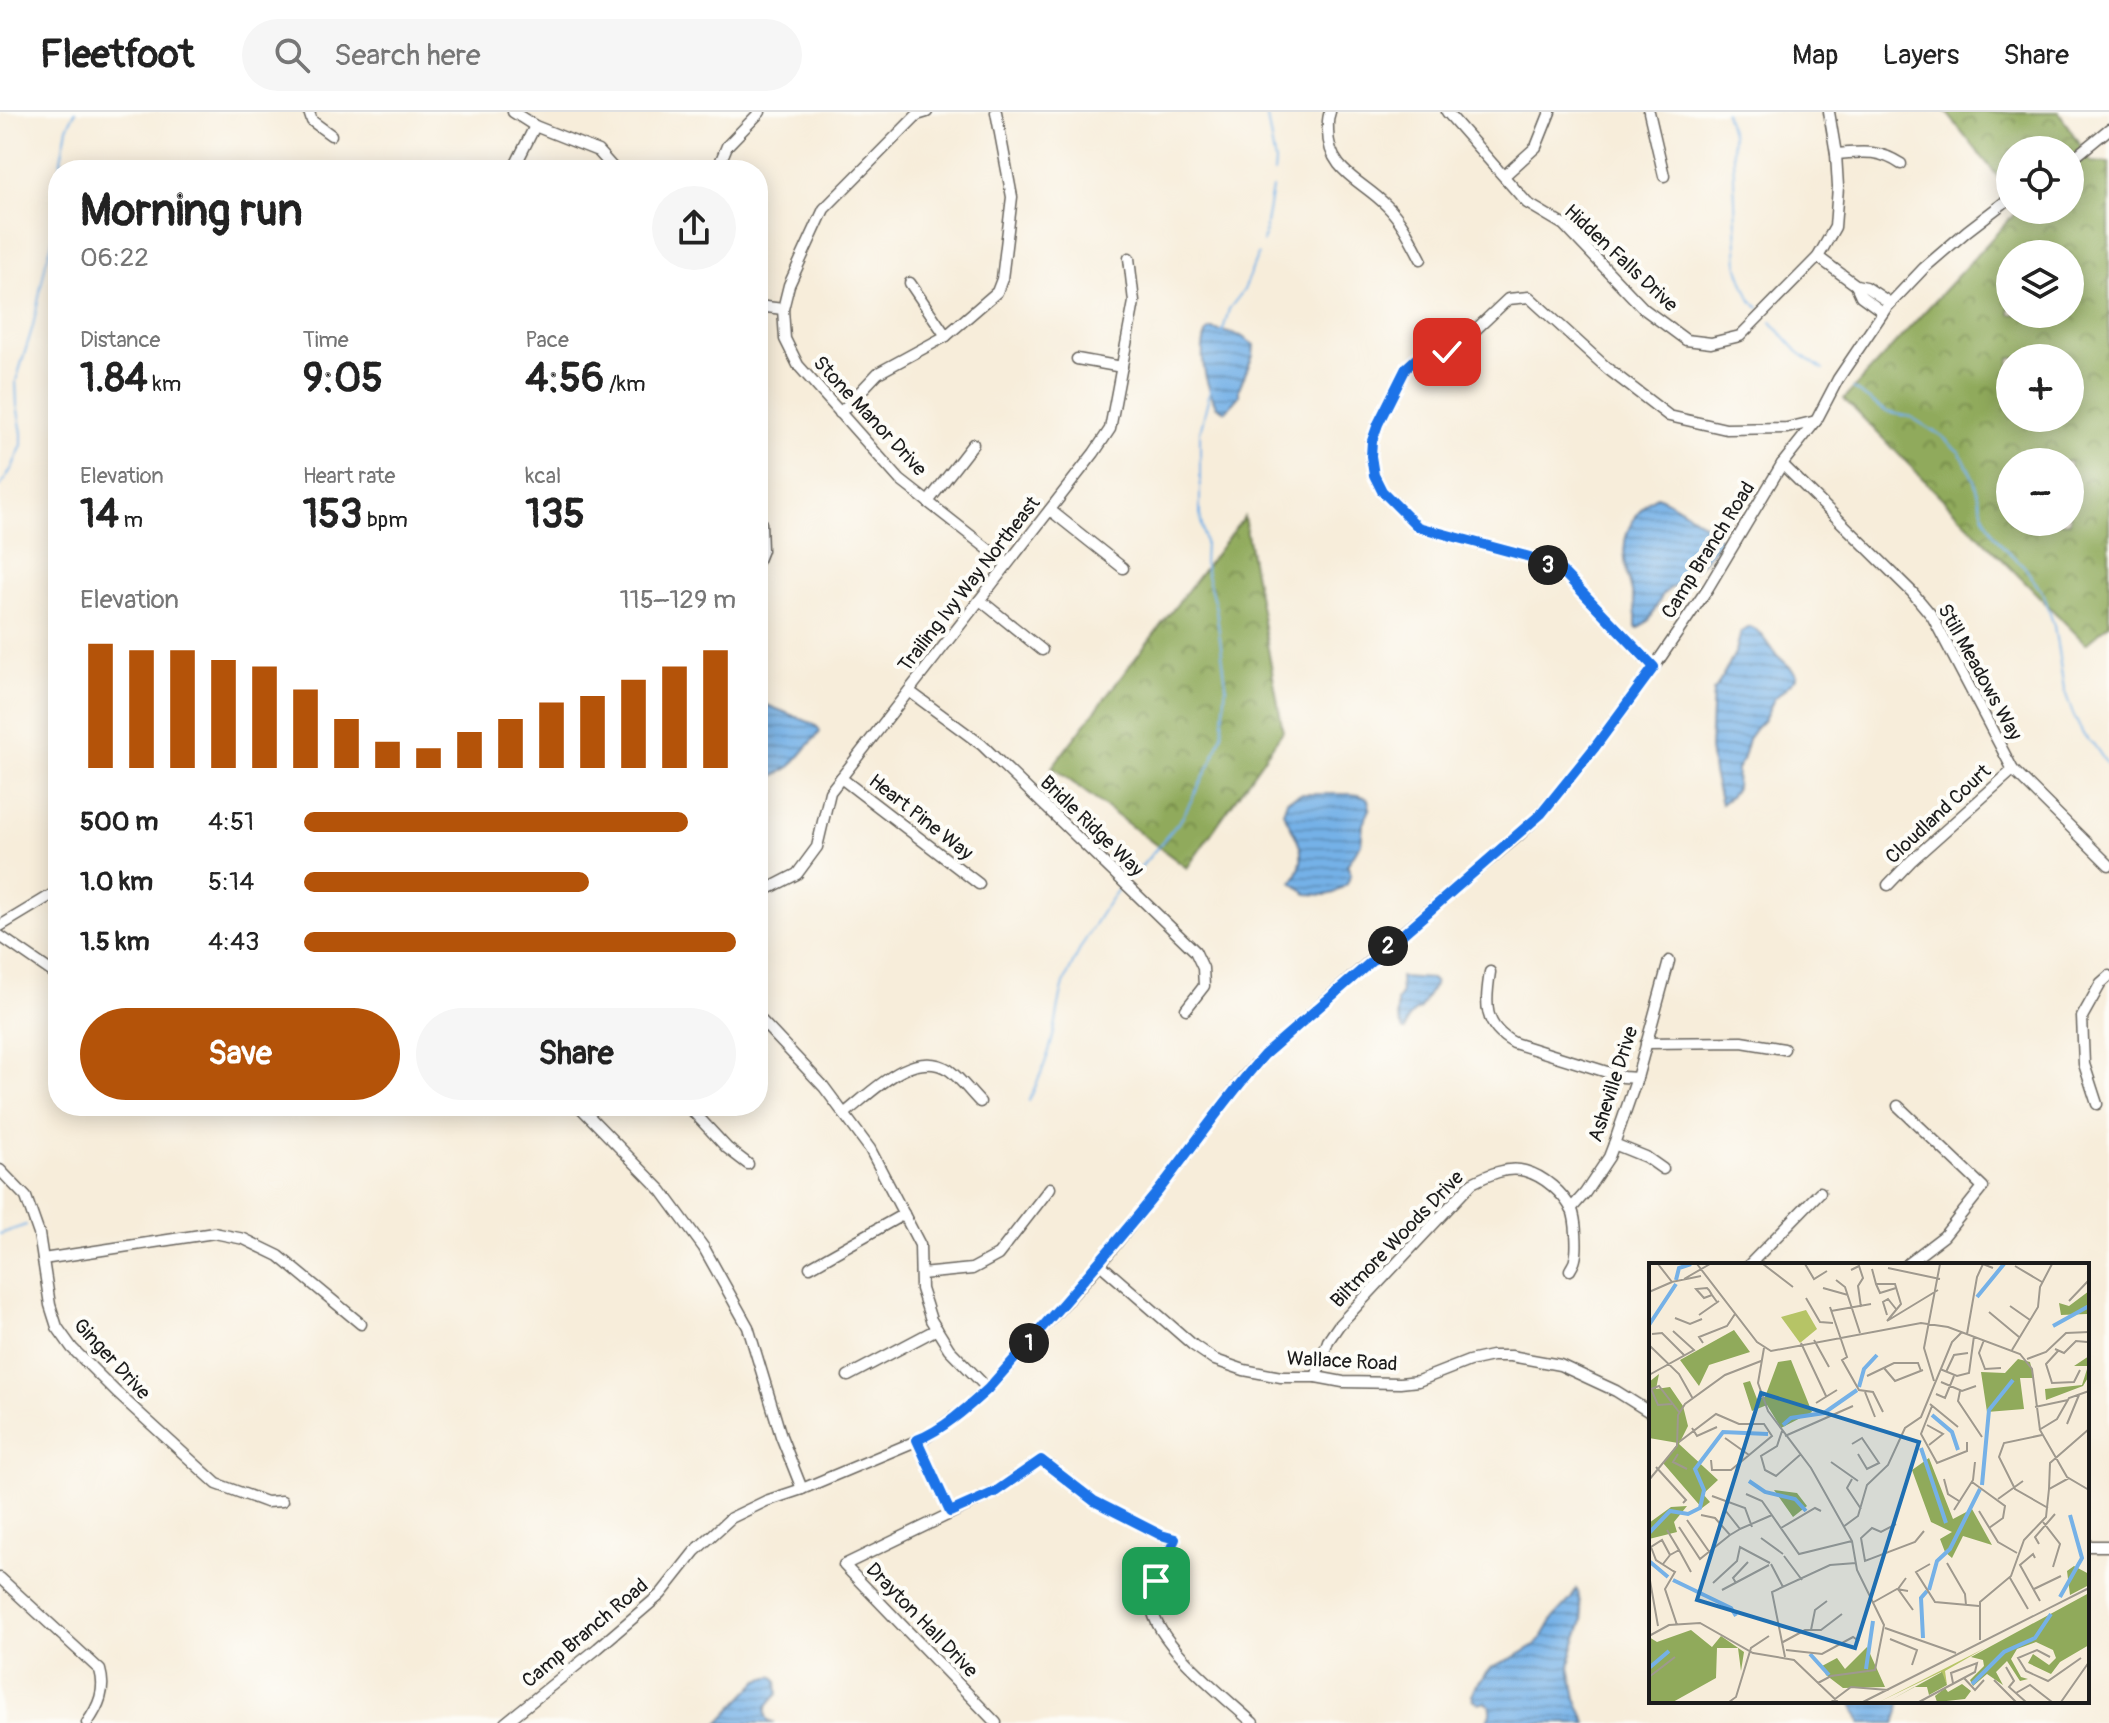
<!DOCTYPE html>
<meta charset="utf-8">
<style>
:root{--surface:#fff;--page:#f6f6f6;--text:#222;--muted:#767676;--line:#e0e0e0;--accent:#b45309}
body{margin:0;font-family:Pangolin,sans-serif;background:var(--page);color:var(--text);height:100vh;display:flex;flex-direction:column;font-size:30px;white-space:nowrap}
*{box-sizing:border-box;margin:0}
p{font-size:26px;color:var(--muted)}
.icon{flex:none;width:44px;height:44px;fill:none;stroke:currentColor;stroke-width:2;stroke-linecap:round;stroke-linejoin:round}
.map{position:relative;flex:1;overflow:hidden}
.side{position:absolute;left:48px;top:48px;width:720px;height:956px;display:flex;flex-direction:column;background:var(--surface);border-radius:32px;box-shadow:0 4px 20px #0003}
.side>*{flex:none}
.fabs{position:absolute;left:1996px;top:24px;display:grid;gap:16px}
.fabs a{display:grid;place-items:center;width:88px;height:88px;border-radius:50%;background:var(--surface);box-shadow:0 4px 20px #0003;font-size:40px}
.pin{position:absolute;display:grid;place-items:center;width:68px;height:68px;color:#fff;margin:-34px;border-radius:16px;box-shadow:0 4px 12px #0006}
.km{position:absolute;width:40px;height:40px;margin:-20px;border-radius:50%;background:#222;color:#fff;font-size:22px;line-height:40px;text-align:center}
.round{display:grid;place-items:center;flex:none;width:84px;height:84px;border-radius:42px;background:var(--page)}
.headline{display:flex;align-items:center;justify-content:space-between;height:136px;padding:0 32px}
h1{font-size:44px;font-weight:700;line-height:60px}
.figures{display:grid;grid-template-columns:repeat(3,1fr);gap:12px;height:136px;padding:8px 32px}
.figures div{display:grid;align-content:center}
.figures b{font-size:40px;font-weight:700}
.figures small{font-size:22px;font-weight:400}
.figures p{font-size:22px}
.chart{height:224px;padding:16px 32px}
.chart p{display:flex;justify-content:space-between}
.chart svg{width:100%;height:144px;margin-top:8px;stroke:var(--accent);stroke-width:6}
.action{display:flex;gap:16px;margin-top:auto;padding:16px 32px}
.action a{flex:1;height:92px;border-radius:48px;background:var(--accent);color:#fff;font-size:32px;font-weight:700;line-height:92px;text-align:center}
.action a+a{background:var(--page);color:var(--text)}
ul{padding:0 32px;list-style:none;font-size:26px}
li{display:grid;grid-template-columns:128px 96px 1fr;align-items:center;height:60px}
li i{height:20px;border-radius:10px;background:var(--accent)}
header{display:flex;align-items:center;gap:48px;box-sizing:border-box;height:112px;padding:0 40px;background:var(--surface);border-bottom:2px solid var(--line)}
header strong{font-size:38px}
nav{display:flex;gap:44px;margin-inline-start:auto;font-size:28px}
.search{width:560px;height:72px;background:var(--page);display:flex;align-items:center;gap:20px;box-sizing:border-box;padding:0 28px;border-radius:44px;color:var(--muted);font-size:30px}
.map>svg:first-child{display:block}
.forest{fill:url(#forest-crowns);stroke:#56633c;stroke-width:2;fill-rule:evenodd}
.water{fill:url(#water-rules);stroke:#486682;stroke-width:2}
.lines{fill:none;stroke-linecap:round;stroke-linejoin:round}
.stream{stroke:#75b1e7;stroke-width:2}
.minor-casing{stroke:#69655e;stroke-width:13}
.minor{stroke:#fff;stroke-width:10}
.route-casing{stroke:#fff;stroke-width:16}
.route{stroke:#1a73e8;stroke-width:10}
.labels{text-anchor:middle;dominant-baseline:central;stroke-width:8;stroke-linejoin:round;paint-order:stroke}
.street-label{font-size:20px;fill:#1c1c1c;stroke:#fdfcf7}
.inset-river{fill:none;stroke:#75b1e7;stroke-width:4}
.inset-road{fill:none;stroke:#9f998e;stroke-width:2}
.view{fill:#1f6fb2;fill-opacity:0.15;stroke:#1f6fb2;stroke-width:4}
.inset-edge{fill:none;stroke:#1c1c1c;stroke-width:4}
</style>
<header>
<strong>Fleetfoot</strong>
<div class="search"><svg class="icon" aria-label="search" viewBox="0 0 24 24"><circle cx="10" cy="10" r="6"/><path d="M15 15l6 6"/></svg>Search here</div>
<nav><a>Map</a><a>Layers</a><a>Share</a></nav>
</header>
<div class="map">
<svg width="2109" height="1611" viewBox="0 0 2109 1611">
<defs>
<pattern id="forest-crowns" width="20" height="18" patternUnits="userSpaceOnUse" patternTransform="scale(2)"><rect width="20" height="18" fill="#90aa5b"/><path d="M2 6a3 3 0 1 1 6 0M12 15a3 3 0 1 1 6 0" fill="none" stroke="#758a4a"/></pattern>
<pattern id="water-rules" width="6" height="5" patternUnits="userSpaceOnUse" patternTransform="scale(2)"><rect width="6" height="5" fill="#75b1e7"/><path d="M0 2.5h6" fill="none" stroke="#5f8fba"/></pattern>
</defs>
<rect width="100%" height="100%" fill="#fdfcf7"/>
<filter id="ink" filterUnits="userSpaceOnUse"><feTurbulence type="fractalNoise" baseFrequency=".0125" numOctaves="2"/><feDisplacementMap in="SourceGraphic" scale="16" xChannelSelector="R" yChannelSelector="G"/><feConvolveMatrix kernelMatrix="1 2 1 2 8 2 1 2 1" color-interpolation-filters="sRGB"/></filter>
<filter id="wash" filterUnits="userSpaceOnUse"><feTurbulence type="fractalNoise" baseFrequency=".006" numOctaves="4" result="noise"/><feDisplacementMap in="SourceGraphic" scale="32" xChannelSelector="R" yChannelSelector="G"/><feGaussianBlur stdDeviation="1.8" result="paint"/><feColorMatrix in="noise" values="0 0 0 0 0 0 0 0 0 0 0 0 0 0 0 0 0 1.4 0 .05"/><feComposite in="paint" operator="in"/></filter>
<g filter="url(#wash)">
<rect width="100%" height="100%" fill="#f7edda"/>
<g class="forest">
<path d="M1946,0H2059L2091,50L2109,51V512L2086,532L1844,287L2018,98H2070V38H2010V80ZM2010,142H2070V202H2010ZM2010,246H2070V306H2010ZM2010,350H2070V410H2010Z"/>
<path d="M1244,405L1283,619L1187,756L1052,655Z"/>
</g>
<g class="water">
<path d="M1212,217L1241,224L1254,233L1253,244L1239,276V284L1226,299L1216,294C1206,271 1197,243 1207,219Z"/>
<path d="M1657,384C1670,389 1715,417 1722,429L1695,458L1663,482L1650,507L1638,517L1636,516C1639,472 1606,441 1639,400C1644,393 1649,387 1657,384Z"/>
<path d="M1750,515C1764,520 1768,534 1778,544C1784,550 1791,555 1797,563L1795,567L1774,587L1764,608L1756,616L1748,627L1742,649L1737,657L1736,676L1730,685L1721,692L1713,661L1710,636L1713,579L1717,575L1736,539L1741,520Z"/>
<path d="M758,591L767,593L814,612L819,617L820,620L791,654L778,662L758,670Z"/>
<path d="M1301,682H1351L1359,683L1368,687L1370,697L1363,712L1361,732L1347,753L1351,762L1347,772L1334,781L1326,783L1307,782L1292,770C1312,744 1296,725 1283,700L1287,688Z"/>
<path d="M1400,865L1431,867L1435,871L1420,897L1414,900L1407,909L1405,919H1403L1397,903V889L1401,882Z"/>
<path d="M1576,1477L1578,1480L1583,1509L1573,1537L1570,1555L1576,1586L1587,1611H1486L1490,1601V1594L1485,1590L1479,1592L1474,1588L1472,1583L1476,1574L1493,1554L1513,1546L1535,1533L1542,1526L1554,1505L1571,1487Z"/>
<path d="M773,1564L777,1568L778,1582C770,1591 761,1597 768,1608L774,1611H718L759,1568Z"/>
<path d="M1851,1589H1900L1899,1599L1895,1611H1861Z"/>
</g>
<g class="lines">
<g class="stream">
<path d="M1266,0L1275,51L1274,61"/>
<path d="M1725,0L1732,24L1738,156L1750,187L1759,196"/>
<path d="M59,58L67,16L75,0"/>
<path d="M1263,130L1272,76"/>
<path d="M1771,210L1798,240L1823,258"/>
<path d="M1222,222L1229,197L1244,178L1258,142"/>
<path d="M1853,277L1887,300L1911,305L1943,325L1959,340L1965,349L1974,368L1983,401L1993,421L2004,436L2024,454L2044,483L2054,514L2064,577L2073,602L2084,624L2094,633L2109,655"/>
<path d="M0,375L12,356L22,333V321L17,293L16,269L33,214L46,150L58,112"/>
<path d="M1129,763L1140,756L1182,706L1212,649L1222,622L1226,572L1216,497L1204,451L1205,431L1200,403V320L1211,275"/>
<path d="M1029,989C1037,971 1046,952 1051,932C1057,912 1058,892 1064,872C1075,843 1100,800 1119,776"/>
<path d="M0,1122L26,1113"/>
</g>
</g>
</g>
<g filter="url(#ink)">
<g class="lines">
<g class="minor-casing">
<g id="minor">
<path d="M309,0L312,9L331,23"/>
<path d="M513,0L535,14L598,39L615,58"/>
<path d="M927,0L917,3L824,97L789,173L783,197L785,227L798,253L900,368L1007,452"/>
<path d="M1330,0C1327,7 1328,12 1328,19C1328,60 1362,68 1387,94C1402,109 1411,128 1421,147"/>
<path d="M1447,0L1527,91L1564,113L1644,197L1686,228L1711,231L1740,224L1818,145L1835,115L1838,75L1836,42L1829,0"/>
<path d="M1649,0L1664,64"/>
<path d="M1836,42C1862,40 1878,37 1901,52"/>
<path d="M2070,49L2109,17"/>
<path d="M513,58L535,14"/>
<path d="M717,58L727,34L760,0"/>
<path d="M1504,64L1536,35L1550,0"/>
<path d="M1818,145L1856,173L1866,175L1890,191"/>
<path d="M910,171L946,224"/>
<path d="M1856,173L1861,184L1883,200"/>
<path d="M758,194L783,197"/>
<path d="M1077,247L1122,255"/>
<path d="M840,301L878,261L946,224L997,180L1002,167L1012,85L996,0"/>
<path d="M1782,352L1912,480L1932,504L2013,658L2109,753"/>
<path d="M928,390L973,332"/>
<path d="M1050,398L1123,456"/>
<path d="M758,448L762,438L761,411"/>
<path d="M980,488L1042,538"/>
<path d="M1654,555L1562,459L1530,445L1418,415L1382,379L1374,363L1371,344L1372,329L1378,312L1406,256L1417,246L1433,240H1447L1470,223L1508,187L1529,185L1608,257L1669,304L1726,317L1787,316L1816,309"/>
<path d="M909,579L982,633L1195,839L1203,856L1204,874L1186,897"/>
<path d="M841,666L979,772"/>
<path d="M1888,773L1911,749L2013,658"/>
<path d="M758,782L797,762L817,735L830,680L1094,341L1110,317L1134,190L1129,146"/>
<path d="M0,814L58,779"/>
<path d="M0,824L58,864"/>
<path d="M1490,860C1485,892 1483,914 1514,931L1623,965L1637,966"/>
<path d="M758,905L824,975L870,1037L920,1133L921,1177L931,1208L949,1237L988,1277"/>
<path d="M1646,931L1742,930L1784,937"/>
<path d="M2097,992L2084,952L2082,905L2101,871L2109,864"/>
<path d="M579,994L662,1079L704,1136L748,1215L781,1324L802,1377"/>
<path d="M688,994L727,1036L748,1052"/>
<path d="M1898,994L1983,1075L1944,1124L1906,1153"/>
<path d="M844,1002C871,981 913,935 949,958C959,965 971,981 980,990"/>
<path d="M1614,1032L1646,1045L1663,1057"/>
<path d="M0,1058L26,1085L39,1122L50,1193L57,1215L72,1236L117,1281L217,1372L266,1390L282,1389"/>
<path d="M1571,1097L1585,1081L1609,1045L1614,1032L1637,966L1669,849"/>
<path d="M43,1147L214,1121L244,1127L279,1144L361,1212"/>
<path d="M1100,1152L1193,1233L1215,1248L1244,1258L1281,1265H1316L1343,1270L1400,1271L1418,1269L1469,1249L1492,1244H1511L1560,1253L1616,1279L1651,1301"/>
<path d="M1749,1153L1820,1080"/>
<path d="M810,1155L904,1102"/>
<path d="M921,1162L972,1157L998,1143L1050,1076"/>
<path d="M848,1264L937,1217"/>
<path d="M1316,1265L1328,1229L1339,1213L1472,1071C1488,1063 1507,1054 1525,1059C1544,1064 1563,1081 1572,1098C1576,1107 1578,1137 1575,1147C1575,1150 1571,1156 1570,1158"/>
<path d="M917,1328L950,1400"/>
<path d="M2087,1434H2109"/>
<path d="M0,1466L100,1558C106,1578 99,1594 87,1611"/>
<path d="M505,1611L598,1536L661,1482L695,1439L731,1406L766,1389L802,1377L928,1324L968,1295L988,1277L1100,1152L1171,1063L1243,966L1264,943L1387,834L1518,724L1541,702L1595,635L1654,555L1708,476L1782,352L1816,309L1838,267L1886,196L1924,156L1967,119L2010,86"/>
<path d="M996,1611L844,1453L995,1380L1041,1348L1094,1389L1161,1423L1175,1427C1166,1446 1149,1475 1152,1496C1157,1532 1226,1586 1253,1611"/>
</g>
</g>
<use href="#minor" class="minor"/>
</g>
</g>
<g class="lines" filter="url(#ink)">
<g class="route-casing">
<path id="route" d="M1156,1469L1175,1427L1161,1423L1094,1389L1041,1348L995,1380L950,1400L917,1328C944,1317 967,1296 988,1277C1046,1211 1104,1146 1159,1078C1194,1033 1226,986 1264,943L1541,702L1595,635L1654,555L1562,459L1530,445L1418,415L1382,379L1374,363L1371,344L1372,329L1378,312L1406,256L1417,246L1433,240H1447"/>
</g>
<use href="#route" class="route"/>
</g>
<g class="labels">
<g class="street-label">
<text transform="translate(1621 146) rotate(43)">Hidden Falls Drive</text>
<text transform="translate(870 304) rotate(47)">Stone Manor Drive</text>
<text transform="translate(1708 438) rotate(-58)">Camp Branch Road</text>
<text transform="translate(969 472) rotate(-52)">Trailing Ivy Way Northeast</text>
<text transform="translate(1980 560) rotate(61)">Still Meadows Way</text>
<text transform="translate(1938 702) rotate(-43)">Cloudland Court</text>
<text transform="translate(921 705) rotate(38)">Heart Pine Way</text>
<text transform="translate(1092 714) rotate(44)">Bridle Ridge Way</text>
<text transform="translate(1613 972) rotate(-72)">Asheville Drive</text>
<text transform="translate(1397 1127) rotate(-46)">Biltmore Woods Drive</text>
<text transform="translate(112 1247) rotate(47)">Ginger Drive</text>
<text transform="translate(1342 1249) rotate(3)">Wallace Road</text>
<text transform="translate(922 1508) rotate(46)">Drayton Hall Drive</text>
<text transform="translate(585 1521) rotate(-40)">Camp Branch Road</text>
</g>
</g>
<g transform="translate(1649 1151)">
<rect width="440" height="440" fill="#f7edda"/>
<path d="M336,385L296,408L298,422L292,409L230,439Z" fill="#b6c466"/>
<path d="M440,28L438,51L412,52L410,40L420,43ZM85,67L101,89L60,102L50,123L31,97ZM440,93V113L434,123L397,137L396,126L433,122L439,103H425ZM369,96L381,99L385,115H371L375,146L338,149L332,109L356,110ZM142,97L163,149L132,165L118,142L103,148L94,120L101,118L108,136L116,134L129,99ZM10,111L7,126L21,124L34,143L39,163L30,181L69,217L54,231L61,239L53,245L14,200L29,180L0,175V119ZM280,195L304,256L323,246L343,282L314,273L303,295L296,289L291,276L303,269L282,259L263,207ZM125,227L148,230L158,243L144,254ZM38,243L25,259L28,269L0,276V260L22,244ZM425,303L440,311V322L421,332L418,308ZM440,330V382L411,399L402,411L379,400L384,391L400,402L407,395L404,387L387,379L368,386L362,396L372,414L379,416L371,418L358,398L347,409L354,422L338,411L324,423L321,417L335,403L334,397L322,394ZM42,367L63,384L72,373L95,389L92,408L89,385H68L67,415L24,439H0V374L8,379ZM218,384L236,424L194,425L177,412L173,403L188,395L196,406ZM293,409L298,422L280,432L278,424H265L240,438ZM313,421L322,428L316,436L288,439L286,433L296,425L299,429Z" fill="#90aa5b"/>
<path d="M157,47L168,66L151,80L132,54Z" fill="#b6c466"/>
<path class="inset-river" d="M27,17L30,5L42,1M328,34L355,1M0,62L27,21M404,63L440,43M210,124L215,106L228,92M283,152L303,169L309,187M134,162L142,155L175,150L208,127M272,185L297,260M100,218L116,229L146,236L157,248M333,222L340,147L364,117M0,270L21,248L39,251L51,245L55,227L46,206L74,169L119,171M0,298L19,314M24,317L82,345L87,353M280,327L288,298L301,286L331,226M411,334L433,295L421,252M274,375L272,335L278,328M161,391L180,412M0,405L20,388M217,406L224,358M323,421L355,389L386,375L402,351"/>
<path class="inset-road" d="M9,1L23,19L52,13M48,1L108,79L122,88L272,60L299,64L371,91L383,106L391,167L418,214L440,227M114,1L144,24M156,1L165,16L178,8M366,3L393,19M239,5L291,16M223,6L227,21H246L252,41L238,58M202,7L210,3L214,15L209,23L212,44M35,16L61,1M187,17L196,24L211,70M227,21L231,30L247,25M174,25L199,32M0,29L23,19M63,32L55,35L47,26L58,25L60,27L63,32L68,39M157,35L171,59L184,60M420,38L440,17M361,43L381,57M181,44L198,94L193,97L210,127L224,129L234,149M182,48L222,41M340,49L370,74M50,52L70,38M238,52L234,39L239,36L247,46M26,55L41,61L53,56M238,58L289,27M3,71L13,70L35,92M318,71L328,14L334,1L344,5M165,77L180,104M335,77L330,90L336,106L352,105M54,80L50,74L78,63L86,51M152,80L177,133M1,83L30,111L44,136M115,85L109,120L119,148L162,205L203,278L208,307L235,362L226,407L182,413L169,420M406,86L415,90L427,78L438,79M363,87L389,44L391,24L403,1M409,88L397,101L403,120L425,119L431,107M378,96L397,89L417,70L440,69M235,105L246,118L274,107M291,106L308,113L320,110L325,73M297,109L305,92L319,90M0,112L45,87L24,68M218,113L245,100H269L272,108M285,118L275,85L291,1M292,119L313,128L327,123M311,128L309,138L333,174M216,129L226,154M287,131L296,135L305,113M167,140L188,127M23,141L9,142L2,126L10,123L30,149M281,141L309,164M283,143L272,171L288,200L318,188V179M386,144L419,137M418,161L430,132M278,162L294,171L280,182M43,165L48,173L68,164M390,167L408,156L420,135L440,128M133,168L128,183L112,193L116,207L127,213L152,191M393,172L355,180L350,194L366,226L399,245M136,173L204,143M76,175L100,192M30,179L67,151L90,161H115L123,173L82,207H63L62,197M203,181L213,175L230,200L218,206L209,191M29,191L24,199L38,206M182,199L209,218M7,204L37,237L34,240M203,216L198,225L212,246M295,216L299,231L310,238M0,217L28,183L29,152L36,141L76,112L112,98M323,219L356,243L354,255L340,265M400,226L401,200L440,166M97,231L113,238L150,291L203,278M63,233L96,245L103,264M349,236L374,218M77,239L76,247L91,266L123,252M305,247L324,217L326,199M330,248L349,279L368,290M52,252L66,255L81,272L91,266M38,257L61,290M394,259L411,281L404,304M247,261L232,269L223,265L212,275L216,298L266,279L275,268M30,264L51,296L81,272M194,264L209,253L218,222L239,202L256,165L272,154L303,79L313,69M132,265L166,245L172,248M18,267L30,287L21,292M112,275L134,291M390,281L386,274L406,251M30,287L42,309M135,293L153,317M386,295L384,291L371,302L391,338M298,300L316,331L317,342M14,301L21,292L13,277L2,284L7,297L24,308L26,309L16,326L28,362M122,301L134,324M281,301L267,309L286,339L330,343M0,312L9,363M257,315L249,326L264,347M361,315L379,346M64,320L88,298L91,284L121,300M87,320L84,315L99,299M385,326L412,313M73,327L120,302M223,340L248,326L259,328M236,365L307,390M162,367L166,347L178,338M0,373L20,362L51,360L104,390L145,397L189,439M241,376L268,387L263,402M331,377V339L362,313L375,277L397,254L400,226L420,215M134,379L156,367H172L193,351M137,387L173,391L204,374L210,378M136,394L123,329L181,302L207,300M401,394L388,387L369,395L377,408L399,418L432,395M357,404L365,418L360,424L377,439M0,414L26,394M315,415L326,427L335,417M345,417L367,439M367,430L381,422L403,439M80,439L87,434L102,385L120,373M182,439L202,424L239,427M214,439L440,325M270,439L326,409L328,400L302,410L304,420M412,439L440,399"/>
<path class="view" d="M112,130L270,179L206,385L48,337Z"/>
<rect width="440" height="440" class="inset-edge"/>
</g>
</svg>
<div class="fabs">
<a><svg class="icon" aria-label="locate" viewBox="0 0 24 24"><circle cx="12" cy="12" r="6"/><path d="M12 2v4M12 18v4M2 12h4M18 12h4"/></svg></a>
<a><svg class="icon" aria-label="layers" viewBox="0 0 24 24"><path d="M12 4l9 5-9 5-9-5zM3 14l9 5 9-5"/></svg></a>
<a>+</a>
<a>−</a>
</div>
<div class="pin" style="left:1156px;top:1469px;background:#1e9e55"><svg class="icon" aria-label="arrive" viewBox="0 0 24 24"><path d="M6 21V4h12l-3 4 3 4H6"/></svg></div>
<div class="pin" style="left:1447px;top:240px;background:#d93025"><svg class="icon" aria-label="check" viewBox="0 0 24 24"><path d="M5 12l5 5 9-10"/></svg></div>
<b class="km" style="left:1029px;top:1231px">1</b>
<b class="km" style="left:1388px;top:834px">2</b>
<b class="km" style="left:1548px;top:453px">3</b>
<section class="side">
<div class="headline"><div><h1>Morning run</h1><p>06:22</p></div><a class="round"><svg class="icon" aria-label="share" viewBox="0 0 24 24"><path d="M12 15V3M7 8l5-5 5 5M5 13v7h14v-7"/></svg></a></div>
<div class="figures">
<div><p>Distance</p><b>1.84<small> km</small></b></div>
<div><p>Time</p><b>9:05</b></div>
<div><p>Pace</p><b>4:56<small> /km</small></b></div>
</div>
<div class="figures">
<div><p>Elevation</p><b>14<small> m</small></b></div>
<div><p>Heart rate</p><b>153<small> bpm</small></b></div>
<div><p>kcal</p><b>135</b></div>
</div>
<div class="chart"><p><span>Elevation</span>115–129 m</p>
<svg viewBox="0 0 160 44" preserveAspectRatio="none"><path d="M5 44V6M15 44V8M25 44V8M35 44V11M45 44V13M55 44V20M65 44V29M75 44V36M85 44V38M95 44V33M105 44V29M115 44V24M125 44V22M135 44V17M145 44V13M155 44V8"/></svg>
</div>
<ul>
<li><b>500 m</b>4:51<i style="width:89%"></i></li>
<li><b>1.0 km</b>5:14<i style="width:66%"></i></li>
<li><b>1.5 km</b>4:43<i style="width:100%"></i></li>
</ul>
<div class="action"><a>Save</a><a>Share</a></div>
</section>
</div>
